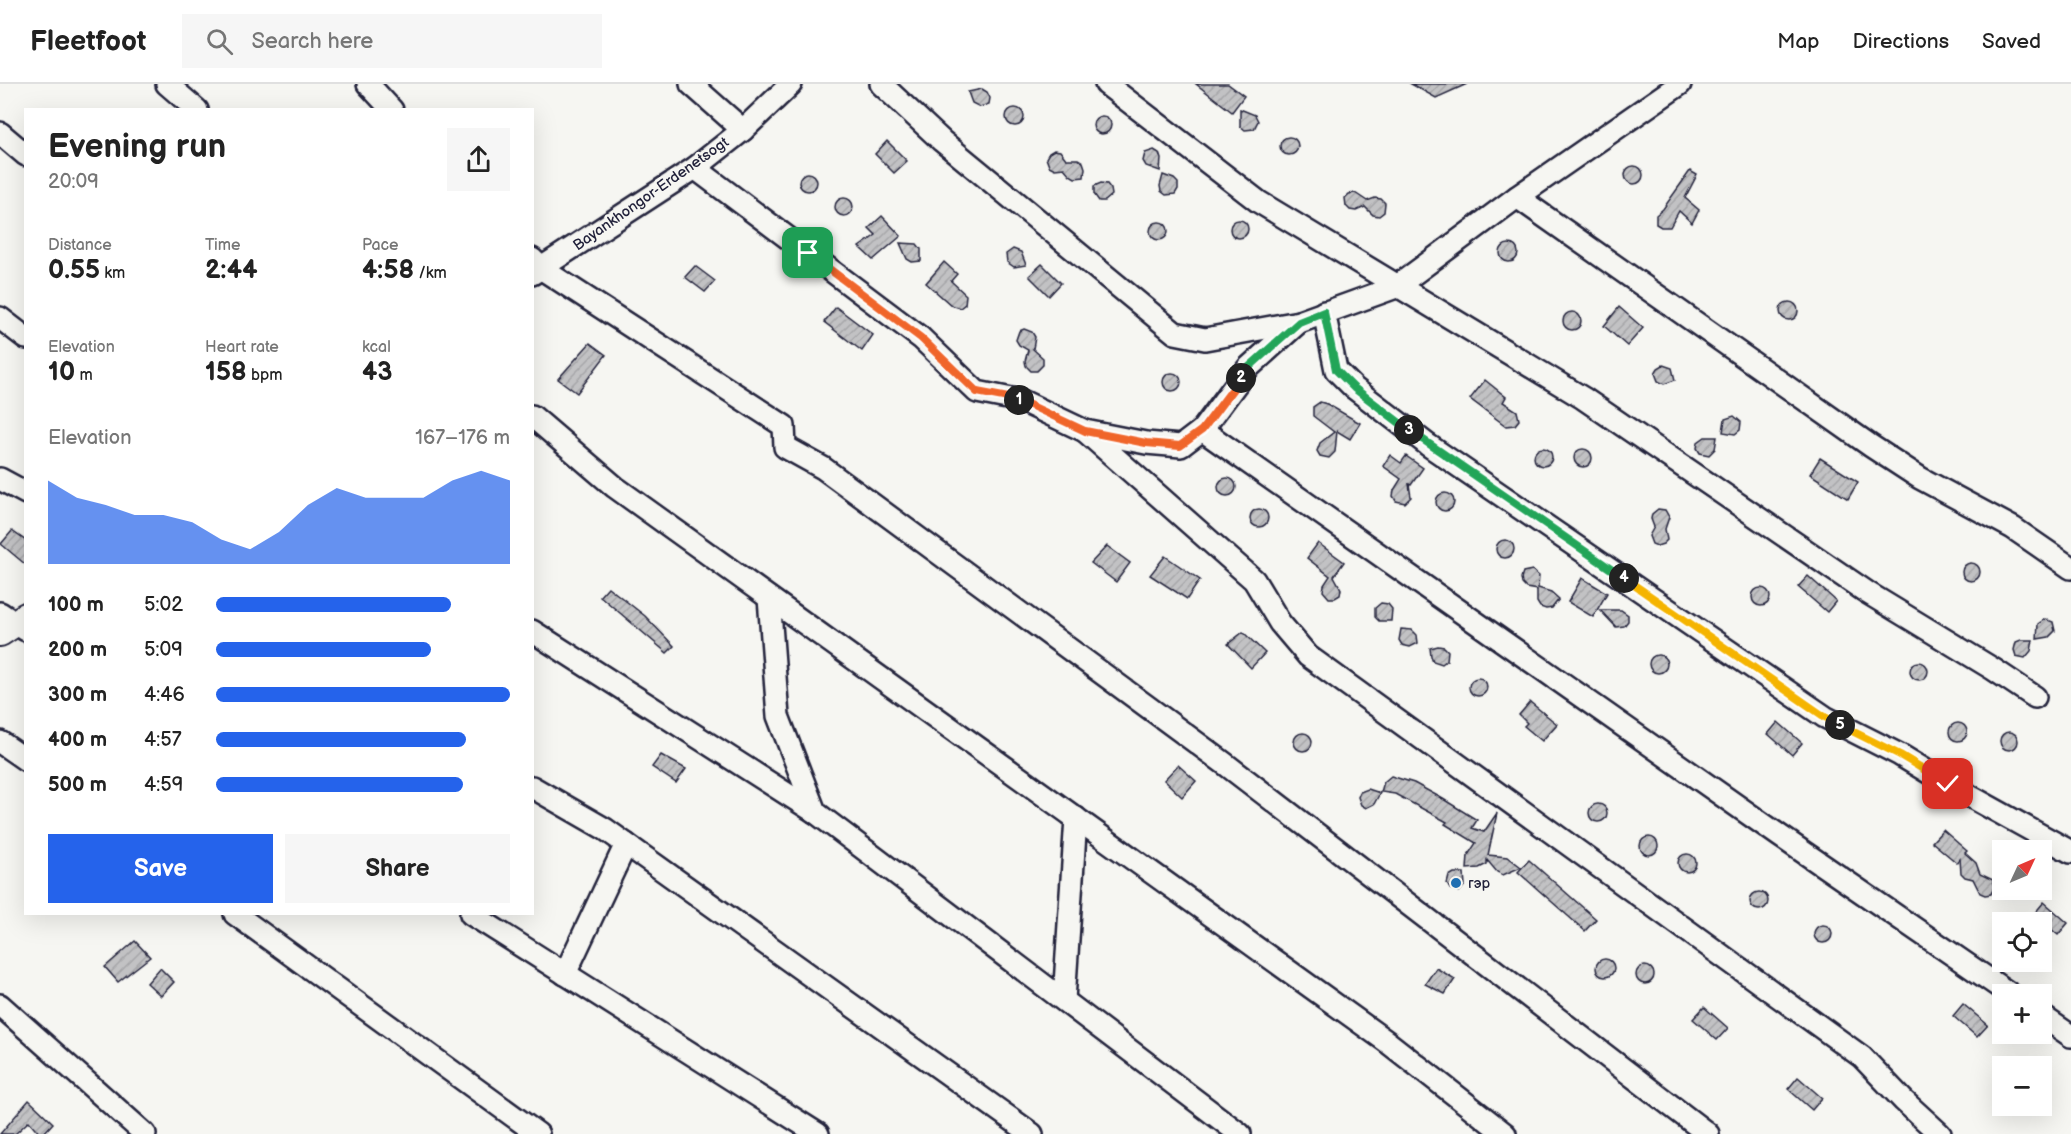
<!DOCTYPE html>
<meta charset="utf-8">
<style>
:root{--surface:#fff;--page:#f6f6f6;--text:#222;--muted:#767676;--line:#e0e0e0;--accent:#2563eb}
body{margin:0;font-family:"Balsamiq Sans",sans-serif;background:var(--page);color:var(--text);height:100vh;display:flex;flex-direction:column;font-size:22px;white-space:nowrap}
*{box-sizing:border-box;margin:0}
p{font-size:20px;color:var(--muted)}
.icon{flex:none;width:33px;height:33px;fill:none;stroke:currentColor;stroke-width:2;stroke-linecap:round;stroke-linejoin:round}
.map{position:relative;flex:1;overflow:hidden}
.side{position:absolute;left:24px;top:24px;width:510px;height:807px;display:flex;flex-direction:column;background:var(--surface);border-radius:0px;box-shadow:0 6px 24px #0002}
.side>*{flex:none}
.needle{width:39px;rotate:46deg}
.tools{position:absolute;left:1992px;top:756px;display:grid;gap:12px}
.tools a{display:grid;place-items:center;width:60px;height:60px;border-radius:0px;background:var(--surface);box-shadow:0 6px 24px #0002;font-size:30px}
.pin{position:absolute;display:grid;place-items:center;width:51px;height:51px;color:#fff;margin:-26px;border-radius:12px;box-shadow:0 3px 9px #0006}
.km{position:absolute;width:30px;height:30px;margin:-15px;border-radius:50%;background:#222;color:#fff;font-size:16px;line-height:30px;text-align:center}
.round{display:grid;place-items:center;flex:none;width:63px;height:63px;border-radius:0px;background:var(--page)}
.summary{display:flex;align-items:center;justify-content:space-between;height:102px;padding:0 24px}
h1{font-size:33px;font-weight:700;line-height:45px}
.figures{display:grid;grid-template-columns:repeat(3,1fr);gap:9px;height:102px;padding:6px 24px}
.figures div{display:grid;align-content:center}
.figures b{font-size:26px;font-weight:700}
.figures small{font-size:16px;font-weight:400}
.figures p{font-size:16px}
.chart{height:168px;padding:12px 24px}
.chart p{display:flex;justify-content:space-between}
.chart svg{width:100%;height:108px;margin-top:6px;fill:var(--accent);opacity:.7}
.action{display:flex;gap:12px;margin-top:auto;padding:12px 24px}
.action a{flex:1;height:69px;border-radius:0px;background:var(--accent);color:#fff;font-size:24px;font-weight:700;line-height:69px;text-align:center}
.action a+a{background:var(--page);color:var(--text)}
ul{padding:0 24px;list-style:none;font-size:20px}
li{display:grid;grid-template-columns:96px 72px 1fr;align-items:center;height:45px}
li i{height:15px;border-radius:8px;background:var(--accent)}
header{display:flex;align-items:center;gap:36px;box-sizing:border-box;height:84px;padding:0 30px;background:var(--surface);border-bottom:2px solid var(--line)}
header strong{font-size:28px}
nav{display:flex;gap:33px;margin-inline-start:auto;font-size:21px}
.search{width:420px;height:54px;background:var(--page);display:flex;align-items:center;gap:15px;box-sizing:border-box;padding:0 21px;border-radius:0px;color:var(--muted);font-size:22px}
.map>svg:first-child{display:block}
.building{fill:url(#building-hatch);stroke:#22223b;stroke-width:1.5}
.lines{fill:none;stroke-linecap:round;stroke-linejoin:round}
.minor-casing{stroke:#22223b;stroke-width:26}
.tertiary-casing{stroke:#22223b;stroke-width:30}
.minor{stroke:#f6f6f2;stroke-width:21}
.tertiary{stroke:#f6f6f2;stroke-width:26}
.split-1-casing{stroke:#fff;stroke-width:12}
.split-2-casing{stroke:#fff;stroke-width:12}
.split-3-casing{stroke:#fff;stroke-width:12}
.split-4-casing{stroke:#fff;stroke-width:12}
.split-5-casing{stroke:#fff;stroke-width:12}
.split-6-casing{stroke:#fff;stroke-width:12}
.split-1{stroke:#f0652b;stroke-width:8}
.split-2{stroke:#f0652b;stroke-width:8}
.split-3{stroke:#22a559;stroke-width:8}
.split-4{stroke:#22a559;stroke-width:8}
.split-5{stroke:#f5b400;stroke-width:8}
.split-6{stroke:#f5b400;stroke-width:8}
.poi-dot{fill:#1f6fb2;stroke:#f6f6f2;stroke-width:2}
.labels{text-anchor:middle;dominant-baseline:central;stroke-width:5;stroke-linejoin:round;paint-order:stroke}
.street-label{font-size:15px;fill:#22223b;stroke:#f6f6f2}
.poi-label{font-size:15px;fill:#22223b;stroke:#f6f6f2;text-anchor:start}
</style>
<header>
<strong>Fleetfoot</strong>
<div class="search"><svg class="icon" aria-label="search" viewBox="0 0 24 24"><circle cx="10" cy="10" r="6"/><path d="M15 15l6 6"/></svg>Search here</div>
<nav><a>Map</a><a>Directions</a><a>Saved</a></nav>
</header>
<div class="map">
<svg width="2071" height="1050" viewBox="0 0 2071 1050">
<defs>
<pattern id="building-hatch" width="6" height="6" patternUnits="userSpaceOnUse" patternTransform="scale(1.5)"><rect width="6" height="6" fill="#c2c2c4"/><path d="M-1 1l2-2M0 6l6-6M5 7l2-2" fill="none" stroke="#a6a6a9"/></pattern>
</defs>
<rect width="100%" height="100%" fill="#f6f6f2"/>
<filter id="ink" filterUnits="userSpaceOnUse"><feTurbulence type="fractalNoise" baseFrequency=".0167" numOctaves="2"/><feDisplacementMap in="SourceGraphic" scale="12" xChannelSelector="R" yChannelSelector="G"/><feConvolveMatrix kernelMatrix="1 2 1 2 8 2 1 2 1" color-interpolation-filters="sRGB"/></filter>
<g filter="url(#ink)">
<g class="building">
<path d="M1196,0H1228L1244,12L1232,28Z"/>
<path d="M1411,0H1467L1436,14Z"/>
<path d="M982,5L987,8L990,14L989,20L980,23L972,19L968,8Z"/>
<circle cx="1015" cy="33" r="9"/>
<path d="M1240,25L1255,31L1258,37L1254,45L1245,46L1240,42Z"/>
<circle cx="1102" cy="41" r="9"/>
<circle cx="1289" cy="62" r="9"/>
<path d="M887,57L907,77L894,89L875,70Z"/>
<path d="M1054,66L1060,67L1066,75H1078L1083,78L1085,84L1084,93L1075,94L1070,91L1064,84L1055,85L1049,82L1046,74L1049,69Z"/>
<path d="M1154,66L1159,69L1161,75L1160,87L1146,82L1143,77L1145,69Z"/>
<circle cx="1634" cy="91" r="9"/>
<path d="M1690,87L1697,91L1685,114L1699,126L1692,139L1679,127L1670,143H1661L1656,140V131L1663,125Z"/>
<circle cx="808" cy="98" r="9"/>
<path d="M1163,91L1174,95L1178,99V105L1175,110L1166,111L1161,107L1160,102Z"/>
<path d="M1101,99L1107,100L1111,105L1112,111L1105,117H1099L1094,110V102Z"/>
<path d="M1355,109L1367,117L1375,114L1381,115L1385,119L1384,128L1379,132L1373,131L1365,123L1356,127L1350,126L1346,122L1345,114L1349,110Z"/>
<circle cx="844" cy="123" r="9"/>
<path d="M882,132L901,152L873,176L859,163L876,151L869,144Z"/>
<circle cx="1239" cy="145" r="9"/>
<circle cx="1159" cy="147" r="9"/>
<path d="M900,159L917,160L921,165V177L912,178L907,175Z"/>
<circle cx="1509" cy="169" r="9"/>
<path d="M1013,165L1021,168L1026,181L1014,183L1007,178L1006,170Z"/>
<path d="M944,178L957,190L951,197L966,211L965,220L960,224L951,221L926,199Z"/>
<path d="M1042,180L1061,199L1049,212L1029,192Z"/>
<path d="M695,182L715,197L705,208L685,193Z"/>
<circle cx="1789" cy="227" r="9"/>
<path d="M836,223L873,251L862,267L824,238Z"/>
<path d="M1619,223L1643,244L1627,262L1604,242Z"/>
<circle cx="1572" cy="237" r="9"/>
<path d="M1024,245L1032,248L1035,253L1033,265L1043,274V281L1037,287H1031L1026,282L1025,277L1028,266L1019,261L1016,256L1019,247Z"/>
<path d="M590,259L606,271L577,309L558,295Z"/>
<path d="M1663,281L1672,284L1675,296L1664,300L1658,297L1655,289L1658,284Z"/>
<circle cx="1172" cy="298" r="9"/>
<path d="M1485,296L1506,313L1503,318L1517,327L1519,336L1515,341L1506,342L1470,315Z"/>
<path d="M1320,318L1327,320L1360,339L1350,355L1337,347L1335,368L1329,374L1320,372L1317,367L1320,359L1334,348L1313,332V323Z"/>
<path d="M1734,332L1741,338L1740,346L1735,350L1723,348L1725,335Z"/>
<path d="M1705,353H1717L1715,365L1709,371L1700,369L1697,364L1698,358Z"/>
<circle cx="1543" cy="373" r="9"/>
<circle cx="1583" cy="374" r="9"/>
<path d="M1390,371L1401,379L1406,372L1423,384L1411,401L1409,400L1411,413L1405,419L1396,417L1393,412L1394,406L1401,395L1383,382Z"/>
<path d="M1820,374L1858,398L1848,415L1810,390Z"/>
<circle cx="1227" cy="403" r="9"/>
<circle cx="1445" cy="418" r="9"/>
<circle cx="1259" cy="434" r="9"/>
<path d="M1658,425L1665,426L1669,433L1665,445L1667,456L1663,460L1657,462L1652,460L1649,452L1654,443L1651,435L1652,430Z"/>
<path d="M12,447L26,457V481L1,460Z"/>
<circle cx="1505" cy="465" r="9"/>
<path d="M1318,459L1344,478L1334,492L1341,505L1340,511L1335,514H1329L1323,507L1324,501L1330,492L1307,474Z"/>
<path d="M1107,462L1130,479L1116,498L1091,479Z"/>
<path d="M1165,472L1200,496L1187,515L1150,491Z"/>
<circle cx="1971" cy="488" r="9"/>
<path d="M1532,486L1539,492L1538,504L1551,508L1559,515L1552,524L1546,525L1540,523L1537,518V506L1526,504L1522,500L1521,494L1523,488Z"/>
<path d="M1808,492L1836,517L1827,528L1798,503Z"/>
<path d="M1582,494L1607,509L1593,533L1568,518Z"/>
<path d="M608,503L645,532L674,562L667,569L600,512Z"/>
<circle cx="1761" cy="513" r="9"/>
<path d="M1381,519L1388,520L1392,525L1391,537H1379L1375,533V524Z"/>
<path d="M1600,526H1621L1628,531V537L1624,542L1616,543Z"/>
<path d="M2045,535L2053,538L2055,547L2049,553L2037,555L2038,540Z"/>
<path d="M1401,545L1412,546L1417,551L1418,559L1410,563L1402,561L1399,556Z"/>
<path d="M1243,548L1265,569L1251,584L1228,560Z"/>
<path d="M2021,556H2033L2031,567L2025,574L2016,572L2014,566L2016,558Z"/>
<path d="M1438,562L1444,563L1448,567L1447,576L1442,580L1433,577L1431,572L1430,564Z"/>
<circle cx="1658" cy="580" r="9"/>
<circle cx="1919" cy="587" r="9"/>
<circle cx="1478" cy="603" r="9"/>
<path d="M1530,618L1557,640L1542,657L1524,642L1527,639L1519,631Z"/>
<path d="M1778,638L1802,659L1792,671L1768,650Z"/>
<circle cx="1958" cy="648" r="9"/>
<circle cx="2009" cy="657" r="9"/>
<circle cx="1303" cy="658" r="9"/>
<path d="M661,671L686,685L676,699L652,683Z"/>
<path d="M1178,681L1196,697L1182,713L1164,696Z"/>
<path d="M1391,692L1414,699L1443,715L1477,736L1472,744L1484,748L1497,729L1488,771L1508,773L1521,783L1503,791L1497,788L1487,776V780L1479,784L1467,785L1468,771L1476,759L1445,740L1447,738L1395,710L1381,708L1384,698Z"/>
<path d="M1368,705L1380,709L1374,720L1366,724L1361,721L1358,713L1360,708Z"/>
<circle cx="1598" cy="729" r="9"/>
<path d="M1943,746L1967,767L1965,769L1976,779L1980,790L1993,796L1995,802L1991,810L1985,811L1980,809L1973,795L1965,793L1961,789L1960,775L1957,779L1932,758Z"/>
<circle cx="1649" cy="762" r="9"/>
<circle cx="1687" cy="779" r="9"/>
<path d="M1529,776L1596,835L1585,847L1518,788Z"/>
<path d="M1454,789H1464L1465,801L1459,808L1450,805L1447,800L1449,792Z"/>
<circle cx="1759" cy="817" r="9"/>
<path d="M2044,818L2068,839L2058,851L2034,830Z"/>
<circle cx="1823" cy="850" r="9"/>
<path d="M135,857L150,873L118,898L105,883Z"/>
<circle cx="1605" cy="884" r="9"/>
<circle cx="1645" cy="891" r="9"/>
<path d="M160,884L174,898L161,912L147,899Z"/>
<path d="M1436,884L1455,895L1445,910L1425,900Z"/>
<path d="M1963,920L1988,941L1977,953L1953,932Z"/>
<path d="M1704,923L1728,944L1717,956L1693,935Z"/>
<path d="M1798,993L1822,1014L1812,1026L1788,1005Z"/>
<path d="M29,1016L53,1039L43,1050H40L29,1037L15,1050H0Z"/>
</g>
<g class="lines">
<g class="minor-casing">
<g id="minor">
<path d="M167,0L197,26"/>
<path d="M368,0L392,26"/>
<path d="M691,0L743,46"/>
<path d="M881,0L942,57L1175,249L1205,255L1299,238L1396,203L1517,113L1680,0"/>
<path d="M1106,0L1259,118L1583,314L1868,509L1993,585L2035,613"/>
<path d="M0,49L26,71"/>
<path d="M695,84L921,254L977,308L1022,317L1085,347L1146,359L1181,362L1202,346L1248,284L1299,238"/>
<path d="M1517,113L1871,362L1920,394L2013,444L2071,484"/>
<path d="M532,175L542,185L784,342L785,363L823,384L1224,679L1708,1050"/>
<path d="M532,190L695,84L743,46L791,0"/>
<path d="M1324,228L1336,286L1354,304L1428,361L1825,633L1900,671L1948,700L2071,768"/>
<path d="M0,234L26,254"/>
<path d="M532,332L615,403L1386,957L1505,1050"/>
<path d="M1202,346L1780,752L2010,910"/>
<path d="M1085,347L1254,496L1280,539L1308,572L1862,973L1904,1017L1940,1050"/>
<path d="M0,395L26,409"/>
<path d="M769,514L778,632L815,728"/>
<path d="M0,529L26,546"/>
<path d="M532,547L815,728L1240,1050"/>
<path d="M0,658L26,676"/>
<path d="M532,703L605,745L1032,1050"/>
<path d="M235,830L538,1050"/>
<path d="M471,830L818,1050"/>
<path d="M565,890L626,760"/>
<path d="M1064,916L1076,734"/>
<path d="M0,921L145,1050"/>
<path d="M2042,932L2071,952"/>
</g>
</g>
<g class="tertiary-casing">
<path id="tertiary" d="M0,549L26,532"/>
</g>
<use href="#minor" class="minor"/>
<use href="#tertiary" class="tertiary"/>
</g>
</g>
<g class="lines" filter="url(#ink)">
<g class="split-1-casing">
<path id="split-1" d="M808,169L921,254L977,308L1019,316"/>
</g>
<g class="split-2-casing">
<path id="split-2" d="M1019,316L1085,347L1146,359L1180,362L1202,346L1241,294"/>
</g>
<g class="split-3-casing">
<path id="split-3" d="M1241,294L1248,284L1299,238L1324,228L1336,286L1354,304L1409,346"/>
</g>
<g class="split-4-casing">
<path id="split-4" d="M1409,346L1624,494"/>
</g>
<g class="split-5-casing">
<path id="split-5" d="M1624,494L1825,633L1840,641"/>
</g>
<g class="split-6-casing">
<path id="split-6" d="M1840,641L1900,671L1948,700"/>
</g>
<use href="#split-1" class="split-1"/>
<use href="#split-2" class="split-2"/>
<use href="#split-3" class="split-3"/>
<use href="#split-4" class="split-4"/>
<use href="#split-5" class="split-5"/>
<use href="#split-6" class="split-6"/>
</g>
<circle class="poi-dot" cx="1456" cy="799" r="6"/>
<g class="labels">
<g class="street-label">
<text transform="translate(651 110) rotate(-35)">Bayankhongor-Erdenetsogt</text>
</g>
<g class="poi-label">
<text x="1468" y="799">гэр</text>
</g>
</g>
</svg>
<div class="tools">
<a><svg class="needle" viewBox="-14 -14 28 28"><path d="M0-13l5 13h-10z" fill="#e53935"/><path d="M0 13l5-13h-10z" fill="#767676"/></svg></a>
<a><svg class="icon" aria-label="locate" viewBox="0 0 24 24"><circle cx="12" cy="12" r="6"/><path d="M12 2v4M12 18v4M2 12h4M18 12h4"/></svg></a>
<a>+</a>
<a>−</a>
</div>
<div class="pin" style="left:808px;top:169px;background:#1e9e55"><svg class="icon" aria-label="arrive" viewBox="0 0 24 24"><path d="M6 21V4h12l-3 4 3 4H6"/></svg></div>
<div class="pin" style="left:1948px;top:700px;background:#d93025"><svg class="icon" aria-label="check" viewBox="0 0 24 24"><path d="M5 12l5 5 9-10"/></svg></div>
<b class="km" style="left:1019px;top:316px">1</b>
<b class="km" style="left:1241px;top:294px">2</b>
<b class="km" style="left:1409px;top:346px">3</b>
<b class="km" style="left:1624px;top:494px">4</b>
<b class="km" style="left:1840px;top:641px">5</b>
<section class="side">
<div class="summary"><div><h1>Evening run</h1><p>20:09</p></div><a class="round"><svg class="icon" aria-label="share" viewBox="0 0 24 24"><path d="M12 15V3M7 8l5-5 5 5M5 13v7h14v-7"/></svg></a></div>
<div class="figures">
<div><p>Distance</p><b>0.55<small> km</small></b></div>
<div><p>Time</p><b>2:44</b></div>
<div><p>Pace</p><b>4:58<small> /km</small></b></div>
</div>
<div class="figures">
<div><p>Elevation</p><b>10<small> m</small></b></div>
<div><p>Heart rate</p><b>158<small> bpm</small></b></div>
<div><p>kcal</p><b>43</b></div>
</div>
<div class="chart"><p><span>Elevation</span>167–176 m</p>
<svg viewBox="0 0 160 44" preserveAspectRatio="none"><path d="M0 44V10L10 17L20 20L30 24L40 24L50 27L60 34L70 38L80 31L90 20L100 13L110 17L120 17L130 17L140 10L150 6L160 10V44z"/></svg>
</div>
<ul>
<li><b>100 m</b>5:02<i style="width:80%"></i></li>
<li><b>200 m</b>5:09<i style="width:73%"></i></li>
<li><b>300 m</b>4:46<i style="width:100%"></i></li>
<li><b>400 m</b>4:57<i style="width:85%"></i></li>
<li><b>500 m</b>4:59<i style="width:84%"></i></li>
</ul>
<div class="action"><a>Save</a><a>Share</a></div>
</section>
</div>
